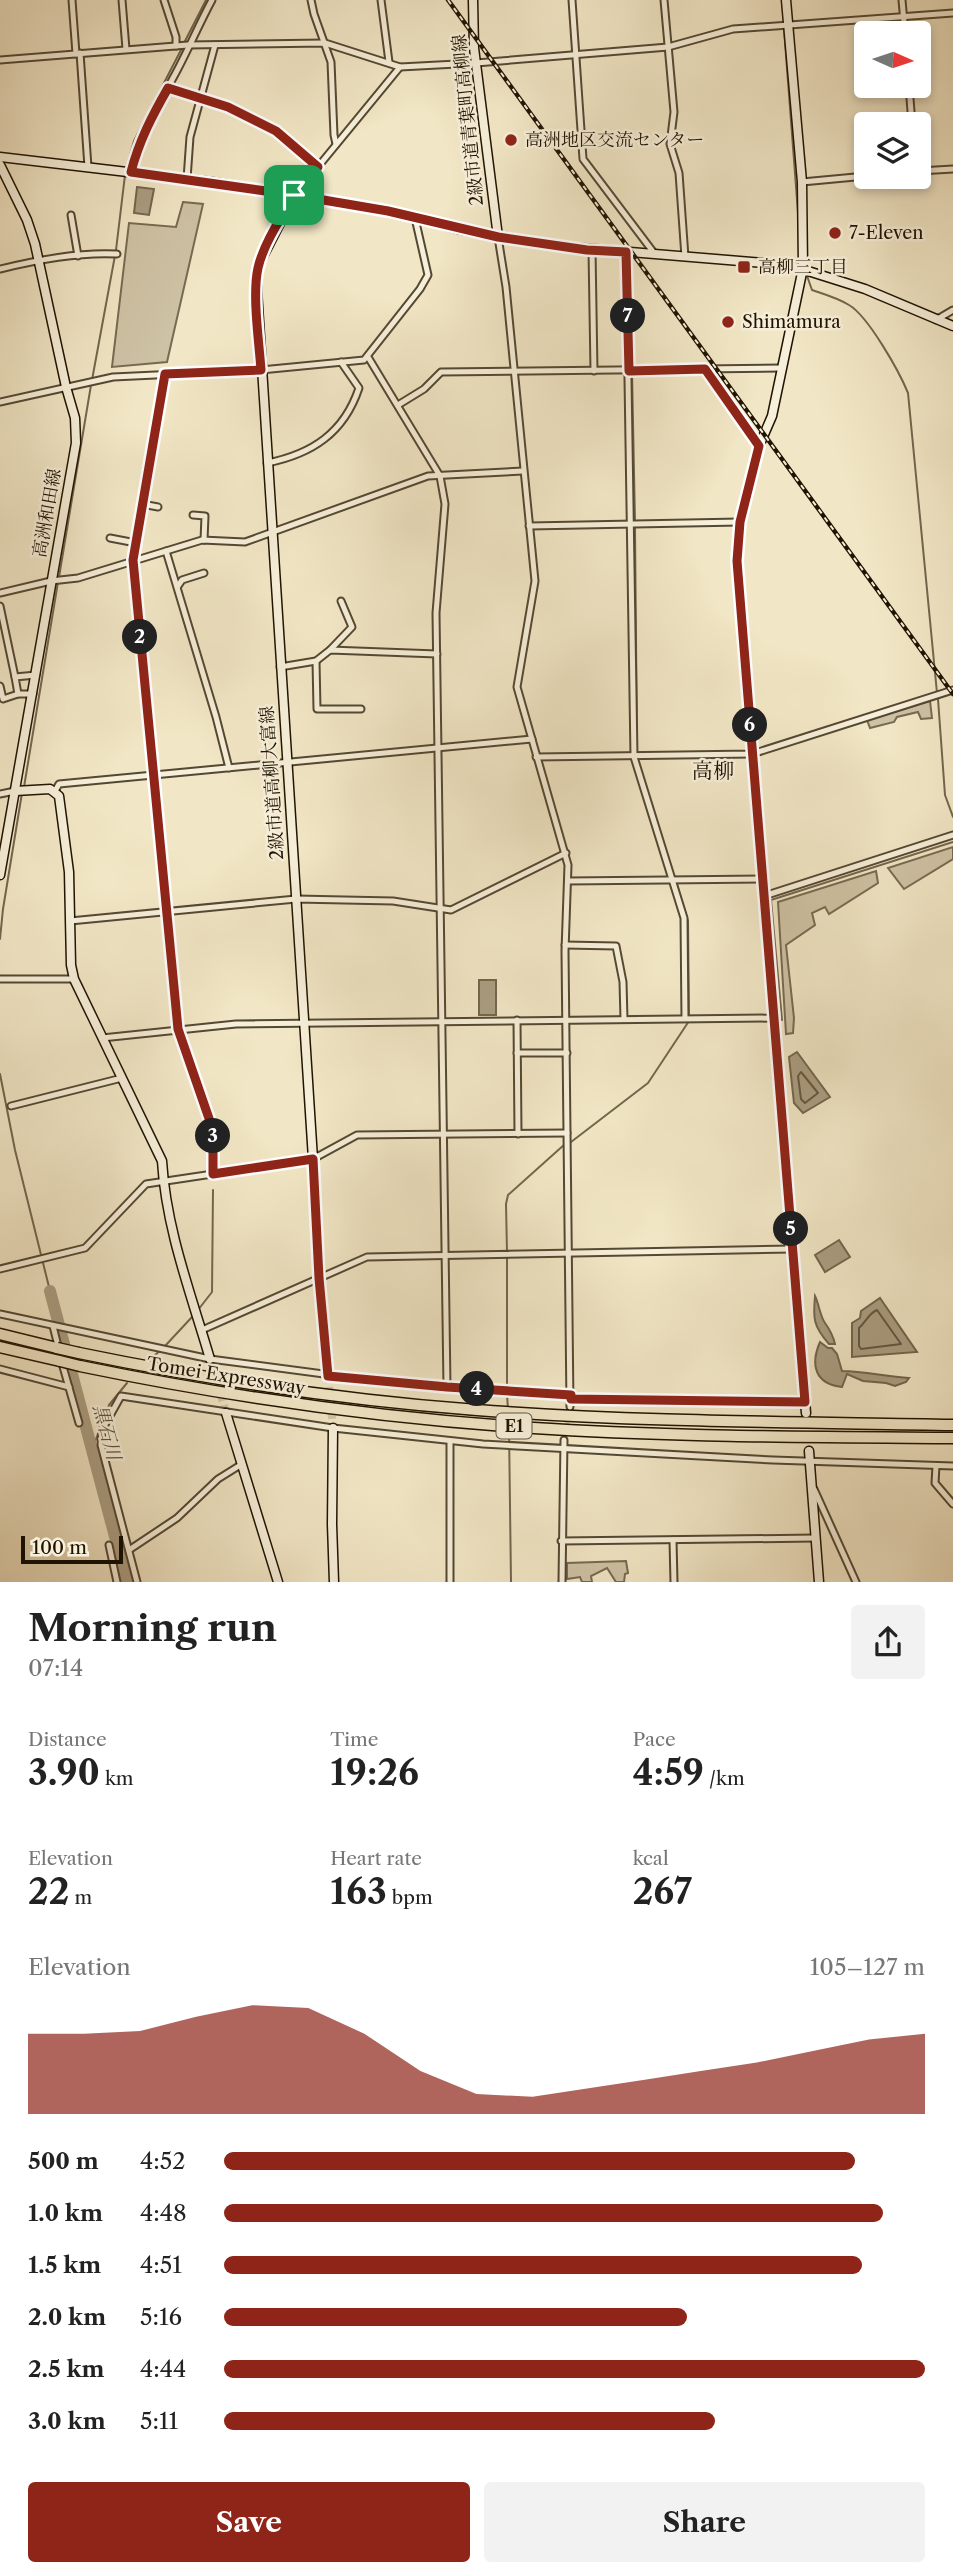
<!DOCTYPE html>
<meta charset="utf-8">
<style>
:root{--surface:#fff;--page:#f2f2f2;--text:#222;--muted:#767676;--accent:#8f2418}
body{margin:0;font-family:"Libre Caslon Text","Noto Serif JP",serif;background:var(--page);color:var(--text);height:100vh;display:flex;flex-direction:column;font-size:26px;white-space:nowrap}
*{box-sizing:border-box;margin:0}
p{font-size:23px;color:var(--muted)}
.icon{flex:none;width:38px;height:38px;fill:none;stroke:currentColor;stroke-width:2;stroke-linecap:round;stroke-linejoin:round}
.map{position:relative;height:1582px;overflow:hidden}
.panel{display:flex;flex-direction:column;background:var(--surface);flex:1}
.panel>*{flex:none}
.needle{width:46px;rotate:93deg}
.fabs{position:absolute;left:854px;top:21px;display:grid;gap:14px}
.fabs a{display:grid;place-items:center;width:77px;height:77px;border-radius:7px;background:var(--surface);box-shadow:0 4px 10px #0003;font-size:35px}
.scale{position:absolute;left:21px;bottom:18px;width:102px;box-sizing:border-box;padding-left:7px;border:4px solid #211301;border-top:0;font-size:19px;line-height:24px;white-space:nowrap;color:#211301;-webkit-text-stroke:5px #f6efd9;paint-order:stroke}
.pin{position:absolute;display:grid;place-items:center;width:60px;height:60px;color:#fff;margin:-30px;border-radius:14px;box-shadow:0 4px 10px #0006}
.km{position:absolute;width:35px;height:35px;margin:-18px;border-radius:50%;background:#222;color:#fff;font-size:19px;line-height:35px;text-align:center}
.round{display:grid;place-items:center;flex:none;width:74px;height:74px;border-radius:7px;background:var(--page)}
.head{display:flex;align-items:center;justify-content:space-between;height:119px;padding:0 28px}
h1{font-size:38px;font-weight:800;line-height:52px}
.stats{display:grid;grid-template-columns:repeat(3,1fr);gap:10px;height:119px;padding:7px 28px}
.stats div{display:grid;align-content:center}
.stats b{font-size:35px;font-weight:800}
.stats small{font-size:19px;font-weight:400}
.stats p{font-size:19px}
.chart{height:196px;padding:14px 28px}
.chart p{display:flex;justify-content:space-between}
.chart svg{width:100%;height:126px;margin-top:7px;fill:var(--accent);opacity:.7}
.primary-button{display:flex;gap:14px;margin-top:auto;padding:14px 28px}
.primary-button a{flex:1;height:80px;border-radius:7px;background:var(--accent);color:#fff;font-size:28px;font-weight:800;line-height:80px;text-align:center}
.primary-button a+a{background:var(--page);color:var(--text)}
ul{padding:0 28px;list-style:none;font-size:23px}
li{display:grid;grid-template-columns:112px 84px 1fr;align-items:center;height:52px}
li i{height:18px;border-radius:9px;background:var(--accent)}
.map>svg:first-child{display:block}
.green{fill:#cec2a4;stroke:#786a52;stroke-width:2}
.water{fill:#aa9e82;stroke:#73664e;stroke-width:2}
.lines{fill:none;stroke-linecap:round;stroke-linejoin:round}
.shore{stroke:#665842;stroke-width:2}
.stream{stroke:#73664e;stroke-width:2}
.river{stroke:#aa9e82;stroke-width:12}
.street-tunnel{stroke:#d2c6a8;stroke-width:5;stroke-dasharray:5 2.5;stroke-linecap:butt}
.secondary-tunnel{stroke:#d2c6a8;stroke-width:8;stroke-dasharray:8 4;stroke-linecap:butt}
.street-casing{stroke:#554832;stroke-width:9}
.secondary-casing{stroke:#211301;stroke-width:11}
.highway-casing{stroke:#211301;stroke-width:13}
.street{stroke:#f6efd9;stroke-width:5}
.secondary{stroke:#f6efd9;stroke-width:8}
.highway{stroke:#f1e6c5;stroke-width:10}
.rail-casing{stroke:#211301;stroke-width:4.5}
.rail{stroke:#f6efd9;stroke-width:2;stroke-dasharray:5;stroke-linecap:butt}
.highway-bridge-casing{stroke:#211301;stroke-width:13;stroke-linecap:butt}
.highway-bridge{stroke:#f1e6c5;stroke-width:10}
.route-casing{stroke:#fff;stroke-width:14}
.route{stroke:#8f2418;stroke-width:9}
.poi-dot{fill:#8f2418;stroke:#f6efd9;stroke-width:2.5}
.labels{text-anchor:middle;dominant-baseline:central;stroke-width:5;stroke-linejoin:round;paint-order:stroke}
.shield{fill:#f6efd9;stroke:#615542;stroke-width:2}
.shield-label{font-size:16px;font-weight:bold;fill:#211301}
.street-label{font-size:18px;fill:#211301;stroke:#f6efd9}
.poi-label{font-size:18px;fill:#211301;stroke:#f6efd9;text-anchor:start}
.water-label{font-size:19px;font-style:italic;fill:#5f523b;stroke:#f6efd9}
.quarter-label{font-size:21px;fill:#211301;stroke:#f6efd9}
</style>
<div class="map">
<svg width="953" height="1582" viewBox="0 0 953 1582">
<rect width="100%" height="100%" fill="#f1e6c5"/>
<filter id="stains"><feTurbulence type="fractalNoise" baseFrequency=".00286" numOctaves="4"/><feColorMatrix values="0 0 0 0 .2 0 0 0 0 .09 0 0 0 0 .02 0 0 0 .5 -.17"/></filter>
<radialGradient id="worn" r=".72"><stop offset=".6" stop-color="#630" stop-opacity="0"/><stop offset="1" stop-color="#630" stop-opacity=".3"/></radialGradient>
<g class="green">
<path d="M183,202L203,204L167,362L112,367L129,223L176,227Z"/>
<path d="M930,701L932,718L921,719L918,712L897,717L894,722L870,728L867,720Z"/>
<path d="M953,847V859L904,889L888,868Z"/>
<path d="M876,871L878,883L829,914L825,907L812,913L815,925L786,945L794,1018L793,1033L786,1034L778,902Z"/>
<path d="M626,1561L628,1573L625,1574L624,1582H616L607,1568L591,1576L592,1582H582L580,1577L567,1579V1563Z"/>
</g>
<g class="water">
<path d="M137,187L154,189L149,215L134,213Z"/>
<rect x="479" y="980" width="17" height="35"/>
<path d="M797,1052L830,1097L803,1113L794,1103L789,1057Z"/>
<path d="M839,1240L850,1257L825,1272L815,1255Z"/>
<path d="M815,1296C819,1304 820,1316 825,1323C830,1330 833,1335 835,1344H829C813,1326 813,1318 815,1296Z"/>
<path d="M880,1298L917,1352L852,1357V1323L860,1318L861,1311Z"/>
<path d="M820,1342L828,1348H832L837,1354L842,1371C865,1371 886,1377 909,1378L906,1382L895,1386L886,1383L863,1381L847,1374L842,1387C815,1384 810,1365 820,1342Z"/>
</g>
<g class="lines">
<g class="shore">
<path d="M801,1072L818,1093L805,1103L801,1099L798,1076Z"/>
<path d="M877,1310L901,1344L861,1349L859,1346V1328C866,1322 868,1314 877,1310Z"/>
</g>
<g class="stream">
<path d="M782,0L784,23"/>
<path d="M784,29L799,226"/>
<path d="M184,43L206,0"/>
<path d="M126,169L134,141L182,48"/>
<path d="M806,273L812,290C824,294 838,298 849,305C868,316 899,371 908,393L937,693"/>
<path d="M631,331L632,367"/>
<path d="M632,373L635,521"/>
<path d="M92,380L116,250L125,175"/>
<path d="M635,527L637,752"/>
<path d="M59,577L91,385"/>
<path d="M938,699L945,795L953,817"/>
<path d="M24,787L58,582"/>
<path d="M0,939L3,909L22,793"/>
<path d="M777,1020H782L771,900L953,842"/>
<path d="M0,1074L15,1150L50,1291"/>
<path d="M571,1142L648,1083L689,1021L688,921L677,885"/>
<path d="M507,1252L506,1204L508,1195L565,1144"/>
<path d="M507,1258V1389"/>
<path d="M198,1310L212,1292L213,1190"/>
<path d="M165,1346L192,1317"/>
<path d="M155,1355L161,1350"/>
<path d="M507,1394L508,1410"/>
<path d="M509,1429L511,1582"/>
<path d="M93,1447L109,1405L127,1383"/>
</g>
<path class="river" d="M50,1291L127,1582"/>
<path class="street-tunnel" d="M564,1440L570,1407"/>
<g class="secondary-tunnel">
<path d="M210,1359L226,1413"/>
<path d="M328,1375L333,1428"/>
</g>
<g class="street-casing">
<g id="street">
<path d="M72,0L76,54"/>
<path d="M122,0L126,49"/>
<path d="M164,0L176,37V46"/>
<path d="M311,0L314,14L331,62L334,135L336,144"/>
<path d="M381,0L389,62"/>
<path d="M572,0L583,159L654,253"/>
<path d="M664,0L674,112L670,144L679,173L685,257"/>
<path d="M902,0L905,33"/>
<path d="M80,53L88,167"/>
<path d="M0,60L188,45L325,43L400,67L476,63L668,47L733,29L953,13"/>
<path d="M909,86L912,124"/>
<path d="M168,88L228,107L276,131L318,167"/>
<path d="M919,171L953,169"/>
<path d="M130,172C140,136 156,111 173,78C187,53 198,26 212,0"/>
<path d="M187,179L190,137L215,45"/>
<path d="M802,182L866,176"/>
<path d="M294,196L400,67"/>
<path d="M71,215L78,256"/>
<path d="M498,237L506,287L535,581L517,687L568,865L565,951L570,1407"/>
<path d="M592,250L594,371"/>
<path d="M626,252L634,757L684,918L685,1018"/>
<path d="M0,269C38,260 78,252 117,254"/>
<path d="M936,320L953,310"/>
<path d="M368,357L440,476L445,504L436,613L447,1387"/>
<path d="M705,369L759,446"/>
<path d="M165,374L133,560L178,1029L213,1130V1174"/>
<path d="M0,402L113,377L261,370L364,360L420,289L428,275L415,218"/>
<path d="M398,405L424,389L441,372L782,368"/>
<path d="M267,463C312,454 344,433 359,388L341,362"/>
<path d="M142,504L158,507"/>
<path d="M193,515L205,516L204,540"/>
<path d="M529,526L740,522"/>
<path d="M110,538L136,543"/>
<path d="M166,551L216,717L229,768"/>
<path d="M178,586L182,580L204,573"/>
<path d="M0,593L51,581L78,578L202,540L245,542L428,476L523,471"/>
<path d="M0,606L15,677"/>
<path d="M330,650L352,627L341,601"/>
<path d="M316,661L317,709H361"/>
<path d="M280,667L316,661L330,650L437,654"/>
<path d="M0,686L3,699L18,694"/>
<path d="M33,694H18L15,677L36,675"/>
<path d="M536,757L752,754L953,690"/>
<path d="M55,791L59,784L532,739"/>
<path d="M0,794L15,791"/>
<path d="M568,881L763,879"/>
<path d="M764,896L953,835"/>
<path d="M70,921L296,899L393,901L451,910L566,853"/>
<path d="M565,945L616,946L623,982L624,1019"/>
<path d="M0,979H74"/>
<path d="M517,1020L518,1134"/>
<path d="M102,1038L236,1024L774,1018"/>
<path d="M517,1053H567"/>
<path d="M11,1106L122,1078"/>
<path d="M0,1269L85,1248L146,1184L313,1159L357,1135L567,1133"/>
<path d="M0,1314L210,1359L384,1382L571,1395"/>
<path d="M53,1326L59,1350"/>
<path d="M202,1330L367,1257L793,1249"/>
<path d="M62,1363L79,1423"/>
<path d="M0,1369L69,1387"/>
<path d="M571,1399L805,1402"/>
<path d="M450,1441V1582"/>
<path d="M936,1466L935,1483L953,1504"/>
<path d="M814,1489L856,1582"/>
<path d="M673,1540L674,1582"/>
<path d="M561,1541L816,1538"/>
<path d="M109,1545L117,1582"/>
<path d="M129,1550L177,1518L218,1479L242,1464"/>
<path d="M137,1582L101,1445L102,1430L121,1396L333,1428L483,1444L773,1460L953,1466"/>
<path d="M562,1582L564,1440"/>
</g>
</g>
<g class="secondary-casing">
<g id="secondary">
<path d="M473,0L474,48L498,237"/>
<path d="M786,0L802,182L803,268L772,416L759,446L740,522L737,561L806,1413"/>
<path d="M0,157L212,182L388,210L458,229L557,246L789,265L865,289L953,326"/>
<path d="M0,165L27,220L35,244L66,387L75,418L76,443L0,875"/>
<path d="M294,196L258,266L257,290L313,1159L319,1278L328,1375"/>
<path d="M15,791L50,789L59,796L69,872L71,965L74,979L162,1161C166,1229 191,1294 210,1359"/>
<path d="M226,1413L278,1582"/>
<path d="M333,1428L332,1524L334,1582"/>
<path d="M809,1451L819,1582"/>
</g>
</g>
<g class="highway-casing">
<g id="highway">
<path d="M0,1334L57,1348"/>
<path d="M0,1347L60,1361"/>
<path d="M79,1353C210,1380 343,1400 477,1410C635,1422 794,1422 953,1425"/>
<path d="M80,1366C235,1398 393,1420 551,1429C685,1437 819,1437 953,1438"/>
</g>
</g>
<use href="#street" class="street"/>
<use href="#secondary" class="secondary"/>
<use href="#highway" class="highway"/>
<g class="rail-casing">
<path id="rail" d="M448,0L953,694"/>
</g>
<use href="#rail" class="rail"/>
<g class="highway-bridge-casing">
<g id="highway-bridge">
<path d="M57,1348L79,1353"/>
<path d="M60,1361L80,1366"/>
</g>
</g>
<use href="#highway-bridge" class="highway-bridge"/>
</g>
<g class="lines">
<g class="route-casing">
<path id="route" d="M294,195L131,172C139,141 152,116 168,88L228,107L276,131L318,167C297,191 265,237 258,268C252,295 259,341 261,370L165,374L133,560L178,1029L213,1130V1174L313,1159L319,1278L328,1376L447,1387L571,1395V1399L805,1402L737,561L740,522L759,446L705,369L629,371L626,252L587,250L498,237L388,211L294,195"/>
</g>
<use href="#route" class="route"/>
</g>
<g class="poi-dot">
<circle cx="511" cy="140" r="7"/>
<circle cx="835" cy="233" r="7"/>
<rect x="737" y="260" width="14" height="14" rx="3.5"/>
<circle cx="728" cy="322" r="7"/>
</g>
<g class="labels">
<rect class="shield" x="496.5" y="1413.5" width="35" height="25" rx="5"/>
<g class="shield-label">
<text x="514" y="1426">E1</text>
</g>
<g class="street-label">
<text transform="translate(468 120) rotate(-96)">2級市道青葉町高柳線</text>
<text transform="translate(47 513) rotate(-80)">高洲和田線</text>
<text transform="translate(272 783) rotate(-94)">2級市道高柳大富線</text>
<text transform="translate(226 1376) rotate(9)">Tomei Expressway</text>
</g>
<g class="poi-label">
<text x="525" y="140">高洲地区交流センター</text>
<text x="849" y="233">7-Eleven</text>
<text x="758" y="267">高柳三丁目</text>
<text x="742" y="322">Shimamura</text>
</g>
<g class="water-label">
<text transform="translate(107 1432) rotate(75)">黒石川</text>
</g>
<g class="quarter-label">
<text x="713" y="770">高柳</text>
</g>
</g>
<rect width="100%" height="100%" filter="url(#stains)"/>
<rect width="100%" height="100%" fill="url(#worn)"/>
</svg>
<div class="fabs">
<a><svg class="needle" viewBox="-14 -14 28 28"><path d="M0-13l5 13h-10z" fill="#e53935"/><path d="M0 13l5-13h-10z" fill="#767676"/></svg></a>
<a><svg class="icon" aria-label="layers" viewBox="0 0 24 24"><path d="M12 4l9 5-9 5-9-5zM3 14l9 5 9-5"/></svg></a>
</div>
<div class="scale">100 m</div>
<div class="pin" style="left:294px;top:195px;background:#1e9e55"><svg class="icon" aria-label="arrive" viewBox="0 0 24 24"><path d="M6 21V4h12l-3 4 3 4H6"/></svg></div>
<b class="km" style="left:140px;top:637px">2</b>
<b class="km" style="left:213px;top:1136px">3</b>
<b class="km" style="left:477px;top:1389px">4</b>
<b class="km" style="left:791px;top:1229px">5</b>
<b class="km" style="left:750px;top:725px">6</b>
<b class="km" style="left:628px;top:316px">7</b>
</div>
<section class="panel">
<div class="head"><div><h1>Morning run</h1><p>07:14</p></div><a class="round"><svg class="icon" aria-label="share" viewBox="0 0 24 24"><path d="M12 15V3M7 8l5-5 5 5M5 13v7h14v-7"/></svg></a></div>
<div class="stats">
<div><p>Distance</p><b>3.90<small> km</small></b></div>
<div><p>Time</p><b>19:26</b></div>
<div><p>Pace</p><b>4:59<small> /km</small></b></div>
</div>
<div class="stats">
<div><p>Elevation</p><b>22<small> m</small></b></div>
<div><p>Heart rate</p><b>163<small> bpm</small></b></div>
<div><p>kcal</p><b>267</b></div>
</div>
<div class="chart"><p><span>Elevation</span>105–127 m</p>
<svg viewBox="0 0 160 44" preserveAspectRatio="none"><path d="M0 44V16L10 16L20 15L30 10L40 6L50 7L60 16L70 29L80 37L90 38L100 35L110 32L120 29L130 26L140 22L150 18L160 16V44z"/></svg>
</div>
<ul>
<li><b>500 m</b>4:52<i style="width:90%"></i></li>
<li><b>1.0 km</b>4:48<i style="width:94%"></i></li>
<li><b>1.5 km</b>4:51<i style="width:91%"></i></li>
<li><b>2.0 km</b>5:16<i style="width:66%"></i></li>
<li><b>2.5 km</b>4:44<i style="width:100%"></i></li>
<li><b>3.0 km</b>5:11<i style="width:70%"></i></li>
</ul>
<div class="primary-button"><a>Save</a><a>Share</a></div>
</section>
